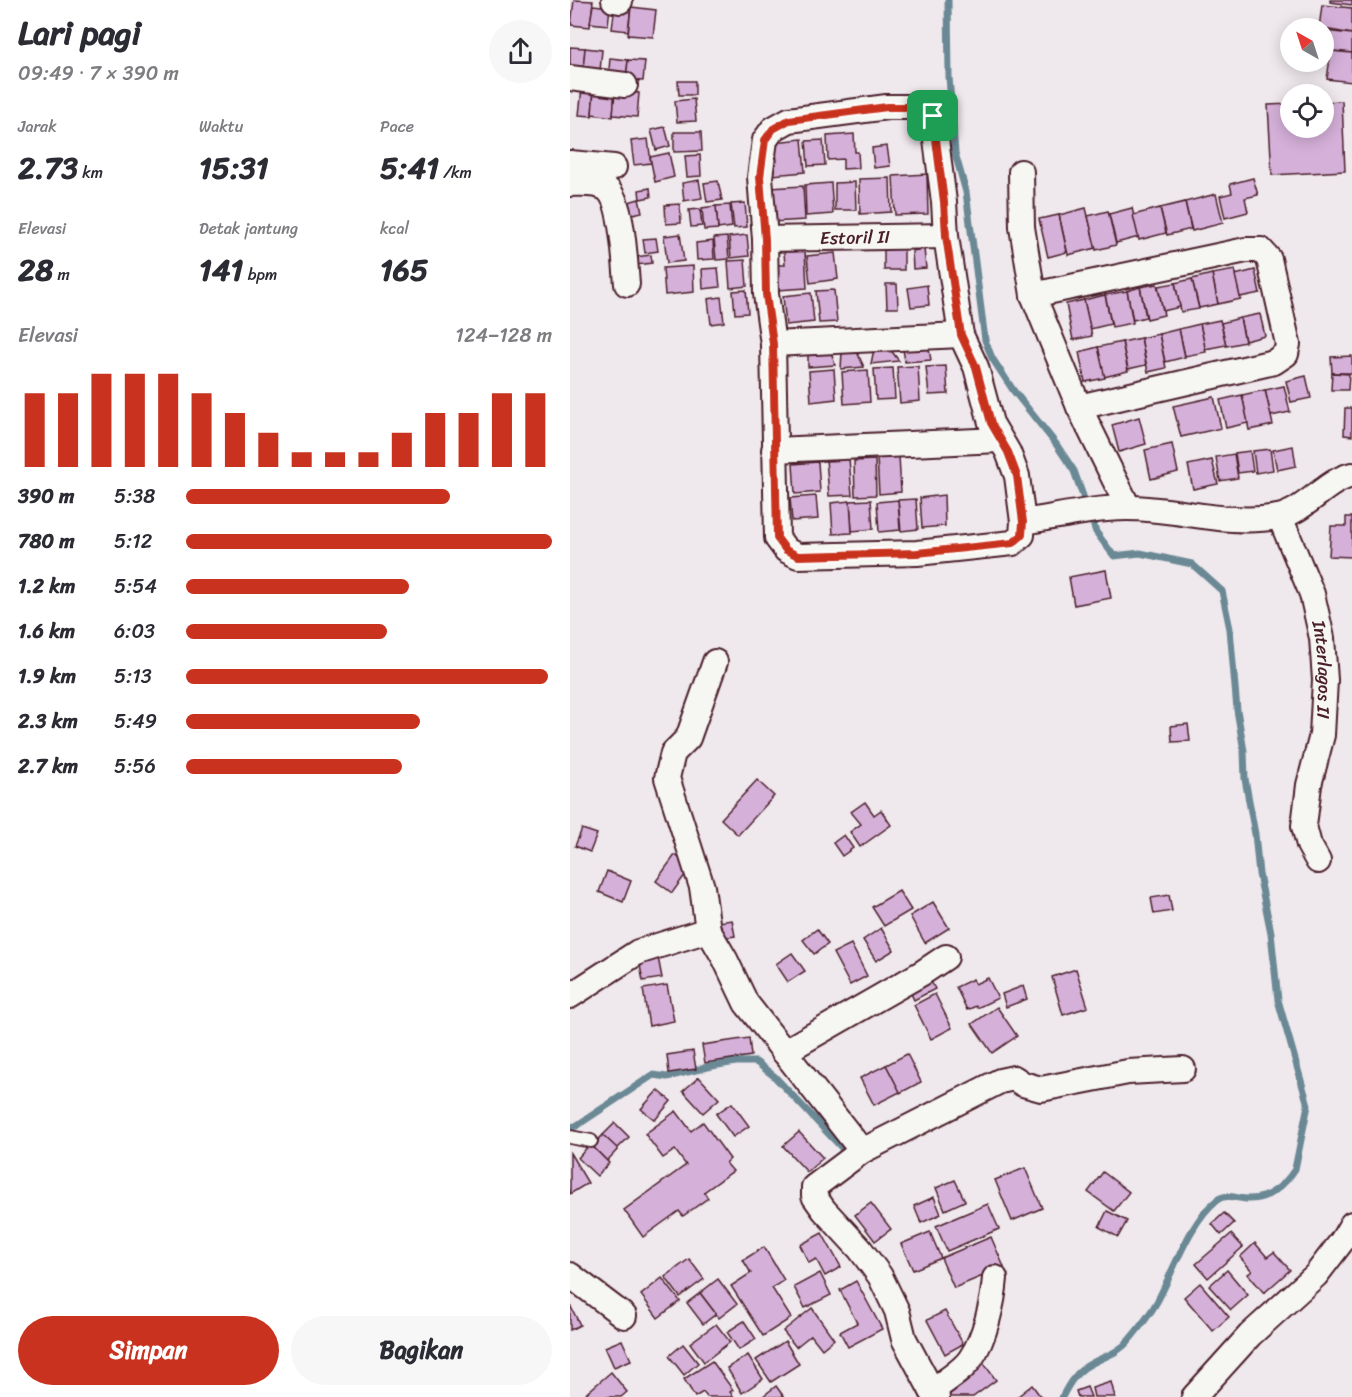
<!DOCTYPE html>
<html lang="id">
<meta charset="utf-8">
<style>
:root{--surface:#fff;--page:#f7f7f7;--text:#2b2b33;--muted:#7c7c81;--accent:#c8321e}
body{margin:0;font-family:Sriracha,sans-serif;background:var(--page);color:var(--text);height:100vh;display:flex;flex-direction:column;font-size:22px;white-space:nowrap}
*{box-sizing:border-box;margin:0}
p{font-size:20px;color:var(--muted)}
.icon{flex:none;width:33px;height:33px;fill:none;stroke:currentColor;stroke-width:2;stroke-linecap:round;stroke-linejoin:round}
.map{position:relative;flex:1;overflow:hidden}
.side{display:flex;flex-direction:column;background:var(--surface);width:570px}
.side>*{flex:none}
.needle{width:39px;rotate:321deg}
.buttons{position:absolute;left:710px;top:18px;display:grid;gap:12px}
.buttons a{display:grid;place-items:center;width:54px;height:54px;border-radius:50%;background:var(--surface);box-shadow:0 3px 15px #0003;font-size:30px}
.pin{position:absolute;display:grid;place-items:center;width:51px;height:51px;color:#fff;margin:-26px;border-radius:12px;box-shadow:0 3px 9px #0006}
.round{display:grid;place-items:center;flex:none;width:63px;height:63px;border-radius:32px;background:var(--page)}
.headline{display:flex;align-items:center;justify-content:space-between;height:102px;padding:0 18px}
h1{font-size:33px;font-weight:700;line-height:45px}
.figures{display:grid;grid-template-columns:repeat(3,1fr);gap:9px;height:102px;padding:6px 18px}
.figures div{display:grid;align-content:center}
.figures b{font-size:30px;font-weight:700}
.figures small{font-size:16px;font-weight:400}
.figures p{font-size:16px}
.chart{height:168px;padding:12px 18px}
.chart p{display:flex;justify-content:space-between}
.chart svg{width:100%;height:108px;margin-top:6px;stroke:var(--accent);stroke-width:6}
.action{display:flex;gap:12px;margin-top:auto;padding:12px 18px}
.action a{flex:1;height:69px;border-radius:36px;background:var(--accent);color:#fff;font-size:24px;font-weight:700;line-height:69px;text-align:center}
.action a+a{background:var(--page);color:var(--text)}
ul{padding:0 18px;list-style:none;font-size:20px}
li{display:grid;grid-template-columns:96px 72px 1fr;align-items:center;height:45px}
li i{height:15px;border-radius:8px;background:var(--accent)}
main{display:flex;flex:1;min-height:0}
.map>svg:first-child{display:block}
.lines{fill:none;stroke-linecap:round;stroke-linejoin:round}
.stream{stroke:#6a8995;stroke-width:7}
.building{fill:#d5b0d9;stroke:#4a1f2b;stroke-width:1.5}
.lane-casing{stroke:#4a1f2b;stroke-width:16}
.street-casing{stroke:#4a1f2b;stroke-width:28}
.lane{stroke:#f6f6f2;stroke-width:12}
.street{stroke:#f6f6f2;stroke-width:24}
.route-casing{stroke:#fff;stroke-width:12}
.route{stroke:#c8321e;stroke-width:8}
.labels{text-anchor:middle;dominant-baseline:central;stroke-width:5;stroke-linejoin:round;paint-order:stroke}
.street-label{font-size:18px;fill:#4a1f2b;stroke:#f6f6f2}
</style>
<main>
<section class="side">
<div class="headline"><div><h1>Lari pagi</h1><p>09:49 · 7 × 390 m</p></div><a class="round"><svg class="icon" aria-label="share" viewBox="0 0 24 24"><path d="M12 15V3M7 8l5-5 5 5M5 13v7h14v-7"/></svg></a></div>
<div class="figures">
<div><p>Jarak</p><b>2.73<small> km</small></b></div>
<div><p>Waktu</p><b>15:31</b></div>
<div><p>Pace</p><b>5:41<small> /km</small></b></div>
</div>
<div class="figures">
<div><p>Elevasi</p><b>28<small> m</small></b></div>
<div><p>Detak jantung</p><b>141<small> bpm</small></b></div>
<div><p>kcal</p><b>165</b></div>
</div>
<div class="chart"><p><span>Elevasi</span>124–128 m</p>
<svg viewBox="0 0 160 44" preserveAspectRatio="none"><path d="M5 44V14M15 44V14M25 44V6M35 44V6M45 44V6M55 44V14M65 44V22M75 44V30M85 44V38M95 44V38M105 44V38M115 44V30M125 44V22M135 44V22M145 44V14M155 44V14"/></svg>
</div>
<ul>
<li><b>390 m</b>5:38<i style="width:72%"></i></li>
<li><b>780 m</b>5:12<i style="width:100%"></i></li>
<li><b>1.2 km</b>5:54<i style="width:61%"></i></li>
<li><b>1.6 km</b>6:03<i style="width:55%"></i></li>
<li><b>1.9 km</b>5:13<i style="width:99%"></i></li>
<li><b>2.3 km</b>5:49<i style="width:64%"></i></li>
<li><b>2.7 km</b>5:56<i style="width:59%"></i></li>
</ul>
<div class="action"><a>Simpan</a><a>Bagikan</a></div>
</section>
<div class="map">
<svg width="782" height="1397" viewBox="0 0 782 1397">
<rect width="100%" height="100%" fill="#efe8ed"/>
<filter id="ink" filterUnits="userSpaceOnUse"><feTurbulence type="fractalNoise" baseFrequency=".0167" numOctaves="2"/><feDisplacementMap in="SourceGraphic" scale="12" xChannelSelector="R" yChannelSelector="G"/><feConvolveMatrix kernelMatrix="1 2 1 2 8 2 1 2 1" color-interpolation-filters="sRGB"/></filter>
<g filter="url(#ink)">
<g class="lines">
<g class="stream">
<path d="M378,0L379,77L385,153L396,192L415,340L422,358L443,390L486,444L504,471L526,532L544,556L570,553L622,564L652,591L660,629L667,710L674,751L675,779L685,834L689,874L701,933L708,1000L738,1105L725,1169C715,1185 698,1200 678,1199C668,1199 656,1193 647,1200C621,1220 604,1269 589,1298C582,1312 570,1327 560,1339C548,1355 529,1357 514,1368C503,1376 498,1386 492,1397"/>
<path d="M0,1127L6,1126L83,1075L97,1077L142,1066L166,1062H186L204,1076L273,1149L270,1158"/>
</g>
</g>
<g class="building">
<path d="M4,0L23,1L20,27L1,25Z"/>
<path d="M760,0H782V5L760,2Z"/>
<path d="M23,5L40,7L38,25L20,23Z"/>
<path d="M45,5L61,7L58,31L42,29Z"/>
<path d="M752,5L782,8V34L749,28Z"/>
<path d="M61,7L86,10L83,37L58,35Z"/>
<path d="M754,31L782,34V53L753,50Z"/>
<path d="M0,47L15,48L13,75L0,74Z"/>
<path d="M15,48L32,50L30,71L13,70Z"/>
<path d="M761,51L782,53V82L757,79Z"/>
<path d="M40,58L58,60L56,83L38,82Z"/>
<path d="M58,60L75,61L73,81L56,80Z"/>
<path d="M108,81H125V95H109Z"/>
<path d="M12,88L24,89L22,116L9,115Z"/>
<path d="M24,89L45,91L43,117L22,114Z"/>
<path d="M45,91L69,93L67,117L43,115Z"/>
<path d="M124,99L126,121L107,122L105,101Z"/>
<path d="M772,101L775,171L702,175L698,105L720,104V128H753V102Z"/>
<path d="M95,127L100,146L86,150L81,130Z"/>
<path d="M104,132H131L132,151L104,152Z"/>
<path d="M284,134L285,152H288L289,168L273,169V159L258,160L257,136Z"/>
<path d="M78,139L81,163L64,165L61,141Z"/>
<path d="M232,139L235,172L202,175L201,161H207L205,142Z"/>
<path d="M253,140L255,165L238,166L236,141Z"/>
<path d="M317,146L320,166L304,168L302,148Z"/>
<path d="M99,153L104,177L85,182L80,157Z"/>
<path d="M130,155L131,176L117,177L115,156Z"/>
<path d="M357,174L358,214L325,215L323,176Z"/>
<path d="M320,178L321,212L290,214L289,179Z"/>
<path d="M683,178L688,195L675,198L678,212L655,218L650,196L662,193L660,184Z"/>
<path d="M129,180L132,198L114,201L112,183Z"/>
<path d="M148,181L152,200L137,202L134,183Z"/>
<path d="M285,182L286,210H265V183Z"/>
<path d="M261,183L263,214L236,216L235,185Z"/>
<path d="M233,186L235,220L202,222L200,188Z"/>
<path d="M80,188L81,197L70,199L69,190Z"/>
<path d="M646,194L653,223L622,231L615,202Z"/>
<path d="M69,199L72,212L58,215L55,203Z"/>
<path d="M615,202L621,229L597,235L590,208Z"/>
<path d="M175,203L177,227L164,228L161,204Z"/>
<path d="M110,204L111,223L96,224L95,205Z"/>
<path d="M160,205L162,227L148,229L146,206Z"/>
<path d="M146,206L148,229L134,230L132,208Z"/>
<path d="M516,208L526,248L498,255L489,215Z"/>
<path d="M562,208L569,237L546,243L539,214Z"/>
<path d="M590,208L596,233L569,240L563,215Z"/>
<path d="M130,209L132,226L121,227L119,210Z"/>
<path d="M538,211L546,245L526,250L518,216Z"/>
<path d="M489,215L497,252L478,257L469,219Z"/>
<path d="M110,234L114,261L97,263L94,236Z"/>
<path d="M177,235L179,256L161,258L159,237Z"/>
<path d="M157,237L159,259L146,260L144,238Z"/>
<path d="M86,238L88,251L75,253L73,239Z"/>
<path d="M143,241L144,259L127,260L126,243Z"/>
<rect x="314" y="249" width="20" height="21"/>
<path d="M354,249L356,268L343,269L342,251Z"/>
<path d="M235,251L237,288L207,290L205,265H215L214,252Z"/>
<path d="M265,253L268,279L240,283L237,256Z"/>
<path d="M81,255L82,263L66,265L65,257Z"/>
<path d="M175,260L177,286L160,288L158,261Z"/>
<path d="M123,266L124,292L95,295L93,268Z"/>
<path d="M148,268L150,287L133,289L132,269Z"/>
<path d="M665,270L671,299L648,304L642,274Z"/>
<path d="M685,270L690,293L670,297L665,275Z"/>
<path d="M642,274L648,304L629,308L622,279Z"/>
<path d="M622,279L629,309L611,312L605,283Z"/>
<path d="M605,283L610,307L593,311L588,286Z"/>
<path d="M316,284H327L328,308H317Z"/>
<path d="M587,284L594,315L577,319L570,287Z"/>
<path d="M357,285L359,305L341,307L338,288Z"/>
<path d="M570,287L576,317L563,320L557,291Z"/>
<path d="M176,290L178,313L165,314L163,291Z"/>
<path d="M264,290L267,322L249,323L246,291Z"/>
<path d="M557,291L563,323L542,327L535,295Z"/>
<path d="M241,293L244,322L216,325L213,296Z"/>
<path d="M535,295L541,324L520,329L514,300Z"/>
<path d="M151,297L154,322L141,324L138,299Z"/>
<path d="M514,300L522,336L503,340L496,304Z"/>
<path d="M690,314L695,336L675,341L670,318Z"/>
<path d="M670,318L675,342L656,346L651,323Z"/>
<path d="M650,320L656,345L635,349L630,324Z"/>
<path d="M630,324L636,352L615,356L609,329Z"/>
<path d="M609,329L615,357L595,362L589,334Z"/>
<path d="M589,334L596,368L578,372L571,338Z"/>
<path d="M571,338L576,365L558,369L552,342Z"/>
<path d="M552,342L558,371L534,377L528,347Z"/>
<path d="M528,347L535,378L515,382L509,352Z"/>
<path d="M260,348L265,365L238,367V354Z"/>
<path d="M304,349H320L329,361L301,364Z"/>
<path d="M333,349H359L361,360L335,362Z"/>
<path d="M286,350L294,367L271,369L272,352Z"/>
<path d="M782,356V373H762L761,357Z"/>
<path d="M348,366L350,401L330,403L327,367Z"/>
<path d="M376,366L378,394L359,395L356,367Z"/>
<path d="M323,368L325,399L306,400L304,369Z"/>
<path d="M264,369L266,399L241,402L239,371Z"/>
<path d="M298,370L300,402L274,404L272,372Z"/>
<path d="M762,373L779,374L778,390H761Z"/>
<path d="M736,376L741,398L721,402L716,381Z"/>
<path d="M714,386L720,412L701,416L695,390Z"/>
<path d="M695,390L703,425L679,430L672,395Z"/>
<path d="M672,395L678,423L656,428L650,400Z"/>
<path d="M644,397L651,428L611,437L603,406Z"/>
<path d="M775,408H782V436L774,435Z"/>
<path d="M569,417L576,444L549,452L542,425Z"/>
<path d="M602,444L608,472L581,479L575,450Z"/>
<path d="M723,446L726,466L707,470L703,450Z"/>
<path d="M700,449L703,470L686,473L683,451Z"/>
<path d="M680,451L683,471L668,473L665,453Z"/>
<path d="M664,454L668,478L650,481L646,457Z"/>
<path d="M329,456L331,492L309,494L307,457Z"/>
<path d="M279,458L282,495L259,496L256,459Z"/>
<path d="M305,460L306,495L285,496L284,461Z"/>
<path d="M642,460L648,484L623,489L618,465Z"/>
<path d="M248,462L250,492L225,494L223,464Z"/>
<path d="M374,495L375,526L352,528L350,498Z"/>
<path d="M246,496L248,519L222,521L220,498Z"/>
<path d="M346,499L348,529L331,531L328,500Z"/>
<path d="M301,500L303,529L282,531L280,501Z"/>
<path d="M328,500L330,530L309,532L307,502Z"/>
<path d="M280,501L282,533L263,534L261,503Z"/>
<path d="M776,517H782V557L759,556L761,526H776Z"/>
<path d="M536,570L541,598L504,605L499,577Z"/>
<path d="M618,724L620,741L602,742L601,726Z"/>
<path d="M187,780L204,796L168,835L151,819Z"/>
<path d="M295,802L304,815L311,810L321,825L290,847L280,832L291,824L281,812Z"/>
<path d="M12,829L27,834L20,852L5,846Z"/>
<path d="M274,835L283,848L272,856L263,843Z"/>
<path d="M105,855L121,867L102,893L86,881Z"/>
<path d="M37,871L61,881L53,902L29,892Z"/>
<path d="M329,891L341,910L314,926L302,907Z"/>
<path d="M599,895L602,911L584,914L581,898Z"/>
<path d="M363,902L379,928L355,943L340,916Z"/>
<path d="M162,920L165,936L145,939L142,923Z"/>
<path d="M311,928L324,950L306,961L293,940Z"/>
<path d="M247,929L258,944L244,954L233,940Z"/>
<path d="M281,944L297,976L280,985L263,953Z"/>
<path d="M87,952L92,978L73,981L68,955Z"/>
<path d="M222,953L235,971L218,982L206,964Z"/>
<path d="M506,969L518,1007L493,1015L482,977Z"/>
<path d="M359,978L365,989L344,1000L339,989Z"/>
<path d="M418,978L428,998L407,1008L406,1006L397,1010L386,987L403,979L405,984Z"/>
<path d="M97,985L104,1021L79,1026L73,989Z"/>
<path d="M453,986L457,999L436,1007L432,994Z"/>
<path d="M365,994L382,1028L361,1039L344,1005Z"/>
<path d="M427,1007L447,1036L422,1053L402,1024Z"/>
<path d="M179,1038L181,1056L135,1063L132,1045Z"/>
<path d="M123,1051L126,1069L99,1073L97,1055Z"/>
<path d="M337,1054L351,1082L330,1093L316,1065Z"/>
<path d="M316,1065L330,1092L304,1105L290,1078Z"/>
<path d="M129,1077L149,1099L133,1113L113,1091Z"/>
<path d="M88,1090L101,1101L85,1120L71,1109Z"/>
<path d="M162,1103L179,1126L163,1137L146,1114Z"/>
<path d="M106,1111L121,1131L133,1122L160,1159L156,1163L163,1171L134,1192L138,1198L113,1216L109,1211L73,1237L54,1210L116,1165L105,1150L93,1158L75,1134Z"/>
<path d="M45,1123L59,1137L47,1149L33,1135Z"/>
<path d="M229,1132L253,1158L237,1172L213,1146Z"/>
<path d="M33,1135L48,1149L37,1161L22,1146Z"/>
<path d="M20,1144L39,1163L27,1176L8,1158Z"/>
<path d="M0,1153L18,1183L0,1194Z"/>
<path d="M455,1168L472,1208L442,1221L425,1180Z"/>
<path d="M533,1172L559,1192L544,1211L518,1192Z"/>
<path d="M385,1180L395,1201L375,1210L366,1188Z"/>
<path d="M364,1197L371,1214L351,1223L344,1206Z"/>
<path d="M301,1203L321,1229L305,1241L285,1215Z"/>
<path d="M418,1204L429,1229L377,1251L366,1226Z"/>
<path d="M537,1211L557,1221L548,1237L529,1227Z"/>
<path d="M654,1213L664,1223L651,1235L642,1224Z"/>
<path d="M360,1232L371,1258L343,1270L331,1244Z"/>
<path d="M252,1233L271,1267L255,1276L246,1259L239,1263L230,1245Z"/>
<path d="M661,1234L673,1247L638,1278L626,1264Z"/>
<path d="M421,1237L434,1267L384,1288L371,1258Z"/>
<path d="M685,1243L697,1257L704,1252L720,1270L694,1293L678,1274L682,1271L670,1257Z"/>
<path d="M194,1247L214,1280L202,1288L221,1318L193,1336L161,1286L181,1273L173,1260Z"/>
<path d="M119,1259L134,1279L110,1297L95,1277Z"/>
<path d="M657,1270L678,1295L661,1310L639,1286Z"/>
<path d="M250,1273L261,1295L235,1308L224,1287Z"/>
<path d="M92,1278L110,1301L88,1318L71,1295Z"/>
<path d="M148,1279L167,1304L149,1318L130,1293Z"/>
<path d="M286,1281L312,1329L278,1347L270,1332L287,1323L270,1290Z"/>
<path d="M630,1283L659,1317L643,1331L614,1297Z"/>
<path d="M130,1293L146,1314L133,1324L117,1303Z"/>
<path d="M0,1305L10,1325L0,1330Z"/>
<path d="M242,1308L264,1339L252,1349L241,1335L226,1347L213,1331Z"/>
<path d="M375,1311L393,1344L375,1354L357,1320Z"/>
<path d="M174,1321L186,1339L169,1350L157,1332Z"/>
<path d="M146,1324L160,1342L134,1362L120,1343Z"/>
<path d="M52,1340L61,1360L44,1367L35,1347Z"/>
<path d="M215,1341L229,1364L201,1382L186,1360Z"/>
<path d="M113,1344L128,1363L114,1375L99,1356Z"/>
<path d="M178,1355L193,1379L172,1393L157,1368Z"/>
<path d="M410,1358L426,1380L403,1397H375Z"/>
<path d="M142,1361L163,1390L160,1392L164,1397H137L133,1392L125,1397L114,1379Z"/>
<path d="M41,1372L57,1392L51,1397H12Z"/>
<path d="M541,1382L545,1397H524L522,1388Z"/>
<path d="M462,1385L471,1397H447Z"/>
<path d="M206,1386L214,1397H192Z"/>
<path d="M517,1387L521,1397H508L506,1391Z"/>
</g>
<g class="lines">
<g class="lane-casing">
<path id="lane" d="M0,1137L21,1141"/>
</g>
<g class="street-casing">
<g id="street">
<path d="M44,0L50,1"/>
<path d="M0,78L55,85"/>
<path d="M317,107H356L363,116L374,202L376,236L391,335L406,367L421,423L438,452L447,476L453,522L452,535L443,543L347,553L228,556L216,550L207,538L203,344L196,294L195,239L190,177L195,140L203,129L219,120Z"/>
<path d="M0,163L44,167"/>
<path d="M451,172L452,227L463,295L509,407L558,507"/>
<path d="M0,184C11,184 27,182 37,189C53,202 55,263 57,284"/>
<path id="s1" d="M195,239L376,236"/>
<path d="M463,295L676,250H691L699,259L718,344L716,354L704,362L509,407"/>
<path d="M203,344L391,335"/>
<path d="M204,450L430,440"/>
<path id="s2" d="M710,517L742,594L752,638L755,680L752,735L739,785L734,826L739,845L748,861"/>
<path d="M453,522C487,517 522,508 557,508C607,508 658,526 707,517C734,513 755,481 782,475"/>
<path d="M145,662L118,738L103,753L97,778L132,887L138,930L155,959L176,1003L292,1151L244,1187V1196L254,1210L290,1249L310,1276L327,1311L334,1339L362,1391L367,1397"/>
<path d="M0,996L68,952L138,930"/>
<path d="M214,1052L352,973L376,957"/>
<path d="M292,1151L430,1081L444,1078L453,1084L471,1089L558,1072L613,1069"/>
<path d="M0,1275L54,1316"/>
<path d="M362,1391C374,1381 393,1371 401,1358C415,1338 423,1302 425,1278"/>
<path d="M624,1397L680,1335L746,1275L772,1241L782,1224"/>
</g>
</g>
<use href="#lane" class="lane"/>
<use href="#street" class="street"/>
</g>
</g>
<g class="lines" filter="url(#ink)">
<g class="route-casing">
<path id="route" d="M317,107H356L363,116L374,202L376,236L391,335L406,367L421,423L438,452L447,476L453,522L452,535L443,543L347,553L228,556L216,550L207,538L203,344L196,294L195,239L190,177L195,140L203,129L219,120Z"/>
</g>
<use href="#route" class="route"/>
</g>
<g class="labels">
<g class="street-label">
<text stroke="none"><textPath href="#s1" startOffset="90">Estoril II</textPath></text>
<text stroke="none"><textPath href="#s2" startOffset="160">Interlagos II</textPath></text>
</g>
</g>
</svg>
<div class="buttons">
<a><svg class="needle" viewBox="-14 -14 28 28"><path d="M0-13l5 13h-10z" fill="#e53935"/><path d="M0 13l5-13h-10z" fill="#7c7c81"/></svg></a>
<a><svg class="icon" aria-label="locate" viewBox="0 0 24 24"><circle cx="12" cy="12" r="6"/><path d="M12 2v4M12 18v4M2 12h4M18 12h4"/></svg></a>
</div>
<div class="pin" style="left:363px;top:116px;background:#1e9e55"><svg class="icon" aria-label="arrive" viewBox="0 0 24 24"><path d="M6 21V4h12l-3 4 3 4H6"/></svg></div>
</div>
</main>
